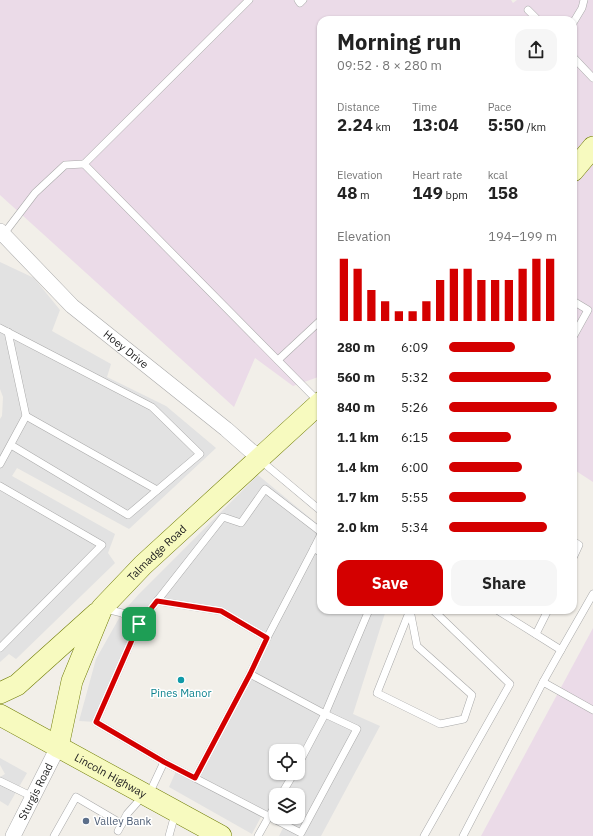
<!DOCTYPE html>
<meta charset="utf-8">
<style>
:root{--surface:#fff;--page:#f6f6f6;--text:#222;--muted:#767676;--accent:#d40000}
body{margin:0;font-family:"IBM Plex Sans",sans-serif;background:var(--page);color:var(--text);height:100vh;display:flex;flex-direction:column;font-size:15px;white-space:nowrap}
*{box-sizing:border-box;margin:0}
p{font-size:13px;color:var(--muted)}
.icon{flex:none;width:22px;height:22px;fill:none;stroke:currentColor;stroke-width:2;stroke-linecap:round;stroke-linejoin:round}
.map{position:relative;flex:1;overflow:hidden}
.side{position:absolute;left:317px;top:16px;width:260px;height:598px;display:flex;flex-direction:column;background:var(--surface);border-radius:12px;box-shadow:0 1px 3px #0004}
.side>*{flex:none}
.fabs{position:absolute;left:269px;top:744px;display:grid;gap:8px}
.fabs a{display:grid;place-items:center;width:36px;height:36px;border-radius:8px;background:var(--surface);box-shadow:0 1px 3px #0004;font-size:20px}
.pin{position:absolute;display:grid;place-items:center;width:34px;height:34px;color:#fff;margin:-17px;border-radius:8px;box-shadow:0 2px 6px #0006}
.round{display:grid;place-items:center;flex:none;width:42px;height:42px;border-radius:12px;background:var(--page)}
.summary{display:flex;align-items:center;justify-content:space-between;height:68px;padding:0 20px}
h1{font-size:22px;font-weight:700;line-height:30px}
.metrics{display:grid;grid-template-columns:repeat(3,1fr);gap:6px;height:68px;padding:4px 20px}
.metrics div{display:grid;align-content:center}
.metrics b{font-size:17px;font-weight:700}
.metrics small{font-size:11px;font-weight:400}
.metrics p{font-size:11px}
.chart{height:112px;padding:8px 20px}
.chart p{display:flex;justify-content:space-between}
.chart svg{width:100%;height:72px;margin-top:4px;stroke:var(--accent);stroke-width:6}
.cta{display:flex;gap:8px;margin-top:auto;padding:8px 20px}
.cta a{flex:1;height:46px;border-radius:12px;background:var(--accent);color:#fff;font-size:16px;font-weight:700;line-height:46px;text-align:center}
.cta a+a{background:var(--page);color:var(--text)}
ul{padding:0 20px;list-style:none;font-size:13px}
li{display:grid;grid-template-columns:64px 48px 1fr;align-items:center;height:30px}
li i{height:10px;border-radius:5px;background:var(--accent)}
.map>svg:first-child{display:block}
.industrial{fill:#ebdbe8}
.parking{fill:#e2e2e2;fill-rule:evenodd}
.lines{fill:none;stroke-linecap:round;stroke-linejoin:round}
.lane-casing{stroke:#a9a9a9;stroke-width:8}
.street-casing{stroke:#a9a9a9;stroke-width:16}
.secondary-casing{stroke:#707d05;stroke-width:22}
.lane{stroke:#fff;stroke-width:7}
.street{stroke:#fff;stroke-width:15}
.secondary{stroke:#f7fabf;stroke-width:21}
.route-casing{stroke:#fff;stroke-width:8}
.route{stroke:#d40000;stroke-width:5}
.culture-dot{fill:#0f9aa8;stroke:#fff;stroke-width:1.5}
.service-dot{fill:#5c6f8a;stroke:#fff;stroke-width:1.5}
.labels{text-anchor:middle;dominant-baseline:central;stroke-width:3;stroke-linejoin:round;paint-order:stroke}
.street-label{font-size:11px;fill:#222;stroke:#fff}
.culture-label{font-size:11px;fill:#0d838f;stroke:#fff}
.service-label{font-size:11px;fill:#4e5e75;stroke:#fff;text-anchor:start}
</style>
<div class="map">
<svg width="593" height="836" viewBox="0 0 593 836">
<rect width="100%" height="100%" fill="#f2efe9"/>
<g class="industrial">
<path d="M0,0H511L513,3L517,0H593V482L573,469V20H321V376L293,386L255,358L234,407L0,195Z"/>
<path d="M593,628V836H481Z"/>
</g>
<g class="parking">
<path d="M0,262L34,278L60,310L52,331L111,364L107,377L166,406L216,448L129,529L17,468L12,476L115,534L108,553L115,563L16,659L9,654L0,662V419L2,416L3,397L0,389Z"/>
<path d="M258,475L321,527V610H386L353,714L380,726L321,836H279L285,824L263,813L252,834L169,787L177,769L194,778L267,638L221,611L157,601L139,624L96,722L79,721L96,659L122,613L138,595ZM276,751H298V773H276ZM276,795H298V817H276Z"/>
<path d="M0,758L27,773L8,806L0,801V777L5,774L0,765Z"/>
</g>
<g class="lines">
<g class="lane-casing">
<g id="lane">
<path d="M249,0L84,164L318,401"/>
<path d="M298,0L300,3L303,0"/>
<path d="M528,10L538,20"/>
<path d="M573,23L582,8L584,0"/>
<path d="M573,57L593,78"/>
<path d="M3,235L35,193L65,165L84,164"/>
<path d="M573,301L588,310L573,337"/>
<path d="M0,328L152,407L200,454L128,515L11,445"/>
<path d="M278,360L321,320"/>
<path d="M26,416L157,490"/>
<path d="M260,460L321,511"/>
<path d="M0,464L26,416L8,332"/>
<path d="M0,486L102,545L0,648"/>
<path d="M573,541L579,545L573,558"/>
<path d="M314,548L321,534"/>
<path d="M157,601L221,611L267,638"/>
<path d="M106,609L122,613L139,624L223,517L241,523L265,489L321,532"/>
<path d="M410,610L417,646L472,695L464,719L440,724L377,693L410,610"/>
<path d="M497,610L561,650L543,682"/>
<path d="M139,624L96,722L164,762L301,833L357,729L325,714L250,674L267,638L314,548L321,553"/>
<path d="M536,634L548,610"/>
<path d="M561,650L593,594"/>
<path d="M298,765L325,714L369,610"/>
<path d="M195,778L250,674"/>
<path d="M0,781L33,797"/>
<path d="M149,794L164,762"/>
<path d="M281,795L294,773"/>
<path d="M118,831L127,814L143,796"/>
<path d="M54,836L76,797L122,824"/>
<path d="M169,836L175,814"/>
<path d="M258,836L276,804"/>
<path d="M424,836L510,684L433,610"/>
<path d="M463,836L543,682L593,710"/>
</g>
</g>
<g class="street-casing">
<g id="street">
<path id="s1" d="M0,231L72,306L226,429L259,458"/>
<path id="s2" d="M13,836L58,747"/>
</g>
</g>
<g class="secondary-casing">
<g id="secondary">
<path d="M573,171L593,147"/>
<path d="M0,693L17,685L97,613"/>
<path id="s3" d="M0,715L221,836"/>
<path id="s4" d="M58,747L72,681L102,608L143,565L321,402"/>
</g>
</g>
<use href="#lane" class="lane"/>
<use href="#street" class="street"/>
<use href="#secondary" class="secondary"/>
</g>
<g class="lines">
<g class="route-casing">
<path id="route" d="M157,601L221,611L267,638L250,674L195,778L164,762L96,722L139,624Z"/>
</g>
<use href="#route" class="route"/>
</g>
<circle class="culture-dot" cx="181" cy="680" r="4"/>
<circle class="service-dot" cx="86" cy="821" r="4"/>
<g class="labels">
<g class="street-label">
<text stroke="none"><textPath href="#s1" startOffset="173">Hoey Drive</textPath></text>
<text stroke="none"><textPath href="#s4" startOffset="224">Talmadge Road</textPath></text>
<text stroke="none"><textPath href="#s3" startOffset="126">Lincoln Highway</textPath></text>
<text stroke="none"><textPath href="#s2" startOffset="50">Sturgis Road</textPath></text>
</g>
<g class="culture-label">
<text x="181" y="693">Pines Manor</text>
</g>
<g class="service-label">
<text x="94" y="821">Valley Bank</text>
</g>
</g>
</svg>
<div class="fabs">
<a><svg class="icon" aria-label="locate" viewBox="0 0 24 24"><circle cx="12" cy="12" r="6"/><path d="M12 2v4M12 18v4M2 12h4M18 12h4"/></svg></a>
<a><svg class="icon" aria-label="layers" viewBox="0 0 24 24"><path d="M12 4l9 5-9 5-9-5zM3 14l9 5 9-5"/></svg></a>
</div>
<div class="pin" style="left:139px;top:624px;background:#1e9e55"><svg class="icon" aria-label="arrive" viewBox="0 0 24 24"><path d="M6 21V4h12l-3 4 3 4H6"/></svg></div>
<section class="side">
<div class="summary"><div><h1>Morning run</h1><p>09:52 · 8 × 280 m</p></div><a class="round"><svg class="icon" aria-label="share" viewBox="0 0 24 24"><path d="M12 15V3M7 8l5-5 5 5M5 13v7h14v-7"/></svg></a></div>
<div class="metrics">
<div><p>Distance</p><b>2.24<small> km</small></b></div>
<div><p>Time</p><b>13:04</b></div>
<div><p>Pace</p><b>5:50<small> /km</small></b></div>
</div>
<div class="metrics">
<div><p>Elevation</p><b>48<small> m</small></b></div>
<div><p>Heart rate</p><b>149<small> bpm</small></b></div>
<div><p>kcal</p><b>158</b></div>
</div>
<div class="chart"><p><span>Elevation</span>194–199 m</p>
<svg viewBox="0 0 160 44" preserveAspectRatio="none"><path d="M5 44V6M15 44V12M25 44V25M35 44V32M45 44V38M55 44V38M65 44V32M75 44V19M85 44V12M95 44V12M105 44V19M115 44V19M125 44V19M135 44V12M145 44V6M155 44V6"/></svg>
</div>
<ul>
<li><b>280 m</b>6:09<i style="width:61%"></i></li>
<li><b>560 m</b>5:32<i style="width:94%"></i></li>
<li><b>840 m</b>5:26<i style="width:100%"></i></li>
<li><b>1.1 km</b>6:15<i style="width:57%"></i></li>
<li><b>1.4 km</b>6:00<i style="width:68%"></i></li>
<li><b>1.7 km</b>5:55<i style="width:71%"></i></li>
<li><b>2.0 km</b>5:34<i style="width:91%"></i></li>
</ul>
<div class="cta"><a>Save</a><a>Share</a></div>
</section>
</div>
